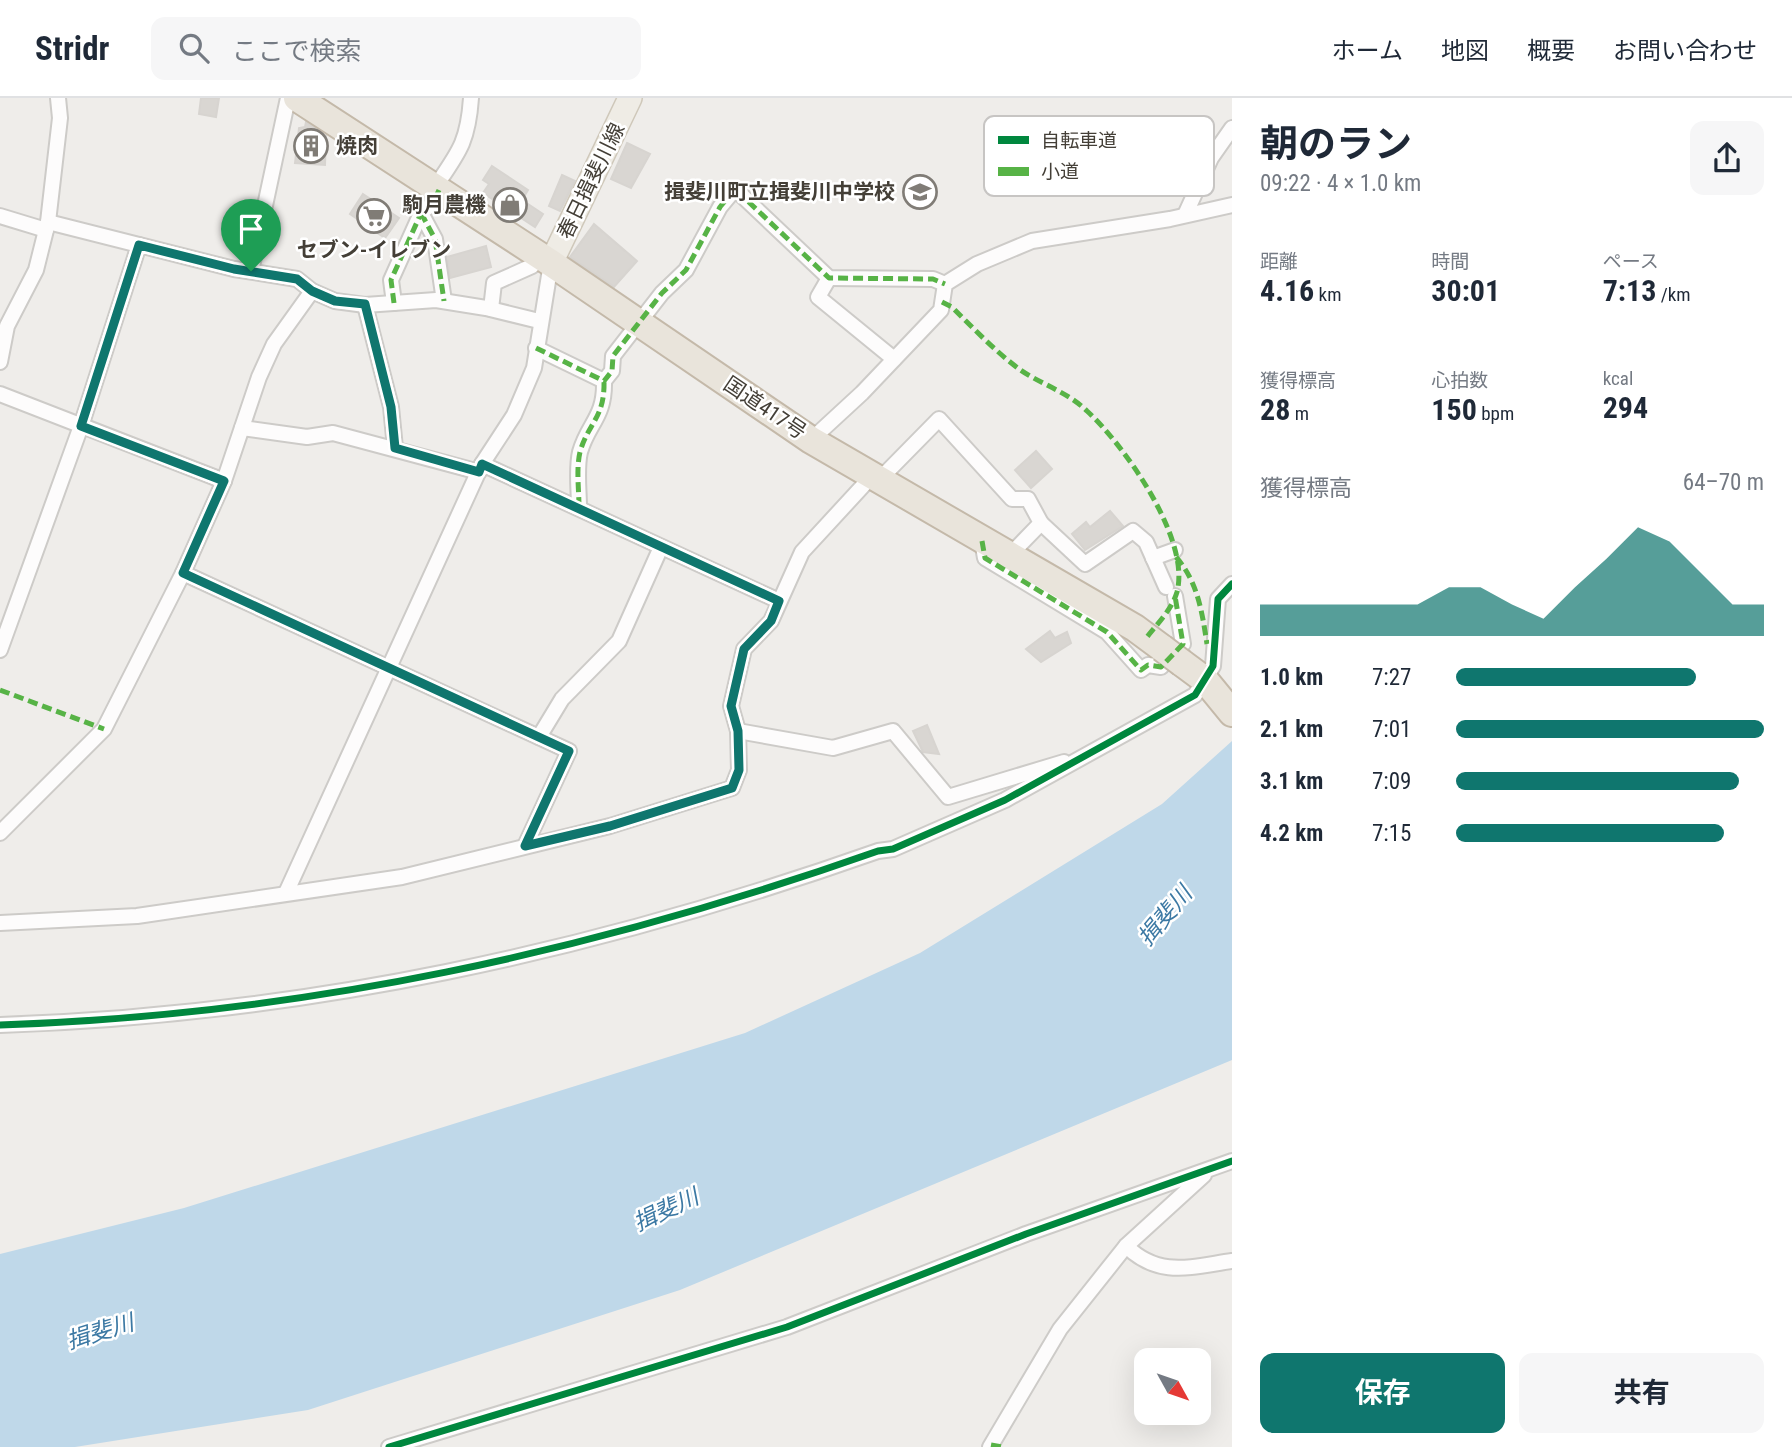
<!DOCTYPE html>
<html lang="ja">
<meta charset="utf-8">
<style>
:root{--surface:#fff;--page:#f6f6f7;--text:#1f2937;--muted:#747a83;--line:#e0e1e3;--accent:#0f766e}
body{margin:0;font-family:"Roboto Condensed","Noto Sans JP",sans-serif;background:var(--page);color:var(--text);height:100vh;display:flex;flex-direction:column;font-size:26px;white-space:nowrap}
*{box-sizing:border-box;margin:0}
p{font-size:23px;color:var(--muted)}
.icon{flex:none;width:38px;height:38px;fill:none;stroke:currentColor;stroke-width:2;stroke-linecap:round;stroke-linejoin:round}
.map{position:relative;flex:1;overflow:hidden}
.side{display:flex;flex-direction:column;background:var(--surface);width:560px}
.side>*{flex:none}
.needle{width:46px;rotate:130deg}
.fabs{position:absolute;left:1134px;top:1250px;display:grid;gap:14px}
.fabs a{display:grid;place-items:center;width:77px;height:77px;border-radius:14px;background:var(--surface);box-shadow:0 7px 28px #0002;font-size:35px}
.pin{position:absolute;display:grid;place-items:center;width:60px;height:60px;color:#fff;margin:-72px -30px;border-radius:50% 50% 50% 0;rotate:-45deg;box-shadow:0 0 7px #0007}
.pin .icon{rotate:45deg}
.round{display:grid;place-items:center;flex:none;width:74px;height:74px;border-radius:14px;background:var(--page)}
.overview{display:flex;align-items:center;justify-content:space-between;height:119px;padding:0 28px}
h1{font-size:38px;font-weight:700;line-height:52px}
.metrics{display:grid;grid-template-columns:repeat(3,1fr);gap:10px;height:119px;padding:7px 28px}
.metrics div{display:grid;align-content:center}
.metrics b{font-size:30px;font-weight:700}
.metrics small{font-size:19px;font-weight:400}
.metrics p{font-size:19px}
.chart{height:196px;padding:14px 28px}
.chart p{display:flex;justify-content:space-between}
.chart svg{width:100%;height:126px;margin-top:7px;fill:var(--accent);opacity:.7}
.cta{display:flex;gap:14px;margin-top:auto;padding:14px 28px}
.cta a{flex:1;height:80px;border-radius:14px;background:var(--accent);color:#fff;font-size:28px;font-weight:700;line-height:80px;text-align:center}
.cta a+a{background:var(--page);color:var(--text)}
ul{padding:0 28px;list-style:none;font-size:23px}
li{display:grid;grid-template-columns:112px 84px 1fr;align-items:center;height:52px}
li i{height:18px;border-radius:9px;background:var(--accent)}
header{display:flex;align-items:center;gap:42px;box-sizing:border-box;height:98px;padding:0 35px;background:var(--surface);border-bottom:2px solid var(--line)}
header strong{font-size:33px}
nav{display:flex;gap:38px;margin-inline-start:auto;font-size:24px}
.search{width:490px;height:63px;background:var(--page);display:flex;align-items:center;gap:18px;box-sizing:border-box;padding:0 24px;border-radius:14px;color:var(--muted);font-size:26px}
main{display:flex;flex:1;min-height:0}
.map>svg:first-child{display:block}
.water{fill:#bfd8e9}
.building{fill:#d9d6d2;stroke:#d7d4d0;stroke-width:2}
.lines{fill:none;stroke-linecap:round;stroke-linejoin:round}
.street-casing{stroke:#cdcbc8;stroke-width:18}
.primary-casing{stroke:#cfc8ba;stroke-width:26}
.highway-casing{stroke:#c4b9a9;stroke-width:30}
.street{stroke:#fdfcfc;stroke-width:14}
.primary{stroke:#efece5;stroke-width:23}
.highway{stroke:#e9e4db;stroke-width:26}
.highway-bridge-casing{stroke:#c4b9a9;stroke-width:30;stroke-linecap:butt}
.highway-bridge{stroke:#e9e4db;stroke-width:26}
.quiet{stroke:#57b346;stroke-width:5;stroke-dasharray:10 5;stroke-linecap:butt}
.cycleway-casing{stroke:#fff;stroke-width:11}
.cycleway{stroke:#00873e;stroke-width:7}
.route-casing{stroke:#fff;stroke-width:14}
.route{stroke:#0f766e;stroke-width:9}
.labels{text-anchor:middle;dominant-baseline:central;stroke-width:5;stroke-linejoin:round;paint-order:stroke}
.poi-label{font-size:21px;font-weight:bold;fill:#443f37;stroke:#fff;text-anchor:end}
.street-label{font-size:21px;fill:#443f37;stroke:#fff}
.water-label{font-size:23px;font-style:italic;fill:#3c79a4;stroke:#fff}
.key{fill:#fff;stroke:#c7c5c3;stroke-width:2}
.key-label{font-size:19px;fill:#443f37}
</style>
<header>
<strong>Stridr</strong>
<div class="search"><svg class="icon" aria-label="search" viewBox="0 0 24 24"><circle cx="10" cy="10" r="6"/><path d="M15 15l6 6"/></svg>ここで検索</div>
<nav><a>ホーム</a><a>地図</a><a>概要</a><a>お問い合わせ</a></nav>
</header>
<main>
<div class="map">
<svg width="1232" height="1349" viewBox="0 0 1232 1349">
<rect width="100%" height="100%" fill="#efedea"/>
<path class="water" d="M1232,643V962L680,1192L308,1312L75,1349H0V1156L184,1110L745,935L920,855L1162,706Z"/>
<g class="building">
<path d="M201,0H219L216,19L199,16Z"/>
<path d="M306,24L326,38L325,67L295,65L299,30L305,29Z"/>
<path d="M627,45L650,56L631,90L611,81Z"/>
<path d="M492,68L528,92L522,102L543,116L535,129L483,95L489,86L483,82Z"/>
<path d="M562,77L575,83L560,113L549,108Z"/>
<path d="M363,96L399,120L385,140L350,116Z"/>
<path d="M594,126L637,163L614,189L570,159Z"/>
<path d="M486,148L491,169L450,180L447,159Z"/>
<path d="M1036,353L1052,371L1031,390L1015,372Z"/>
<path d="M1110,413L1123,428L1085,452L1072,436L1086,424L1090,429Z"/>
<path d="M1050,533L1055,540L1067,534L1071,545L1041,564L1026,551Z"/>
<path d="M927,627L939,656L923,654L913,633Z"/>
</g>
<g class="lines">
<g class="street-casing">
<g id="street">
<path d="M435,89C459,54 468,44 471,0"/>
<path d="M421,115L435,141L444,203"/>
<path d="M1185,117L1211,60L1232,30"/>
<path d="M0,118L46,132"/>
<path d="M48,124L234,171L297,181L312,193L335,203L365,207L436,202L486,210L539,223"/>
<path d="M251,173L288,0"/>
<path d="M829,180L818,199L894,261"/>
<path d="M394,205L391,182L422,113L432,107L439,92"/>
<path d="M365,207L391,309L395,350"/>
<path d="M491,211L494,185L532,168L541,158"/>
<path d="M536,250L604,283L612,273L613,258L662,195L686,172L720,109L735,91L829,180L933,181L945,186"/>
<path d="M0,264L7,228L36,172L48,124L60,20L58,0"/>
<path d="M0,296L224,383"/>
<path d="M242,330L307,339L333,335L479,374"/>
<path d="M811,342L862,295L941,212L945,186L977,166L1032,143L1170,121L1232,107"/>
<path d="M482,366L779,503"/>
<path d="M879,382L939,321L1012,401H1028L1041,425L1008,459"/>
<path d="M579,409C579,392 576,371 580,354C588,325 605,320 604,283"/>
<path d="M1041,425L1085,466L1133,433L1146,444L1166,489"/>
<path d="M982,443L985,460L1107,534L1141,572L1148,567L1161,569L1183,546L1175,498"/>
<path d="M1153,460L1175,452"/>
<path d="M183,475L569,653L525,748"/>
<path d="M0,552L81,328L139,147"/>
<path d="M738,633L833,650L893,633L948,699L1064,664"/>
<path d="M539,639L562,601L619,543L661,449"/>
<path d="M0,735L104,631L183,475L224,383L259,279L274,246L312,193"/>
<path d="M286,795L482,366L514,317L534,270L551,165"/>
<path d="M0,825L137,818L402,779L610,728L732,690L739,672L738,633L731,608L744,551L771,523L802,454L872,378"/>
<path d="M0,927C304,917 592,854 878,753L893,751L1005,702L1195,597L1213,568L1218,501L1232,486"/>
<path d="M1126,1148C1159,1180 1190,1169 1232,1163"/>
<path d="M389,1349L787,1229L1026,1136L1232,1063"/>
<path d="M990,1349L1060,1231L1126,1148L1204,1077"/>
</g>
</g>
<g class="primary-casing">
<path id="primary" d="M551,165L630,0"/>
</g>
<g class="highway-casing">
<g id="highway">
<path d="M297,0L551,165L811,342L1135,530L1162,550"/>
<path d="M1182,565L1205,582L1232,615"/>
</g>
</g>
<use href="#street" class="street"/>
<use href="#primary" class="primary"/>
<use href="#highway" class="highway"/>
<g class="highway-bridge-casing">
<path id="highway-bridge" d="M1162,550L1182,565"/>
</g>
<use href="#highway-bridge" class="highway-bridge"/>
<g class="quiet">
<path d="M421,115L435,141L444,203"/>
<path d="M942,204L952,209C973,230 995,253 1019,271C1040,286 1068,294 1087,313C1124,347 1191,441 1177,494C1172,511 1158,525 1147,539"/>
<path d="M394,205L391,182L422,113L432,107L439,92"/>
<path d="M536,250L604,283L612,273L613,258L662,195L686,172L720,109L735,91L829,180L933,181L945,186"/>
<path d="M579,409C579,392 576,371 580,354C588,325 605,320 604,283"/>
<path d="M982,443L985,460L1107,534L1141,572L1148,567L1161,569L1183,546L1175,498"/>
<path d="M1176,459C1198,484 1202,514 1207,546"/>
<path d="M0,592L104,631"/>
<path d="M991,1347L1002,1349"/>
</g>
<g class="cycleway-casing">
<g id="cycleway">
<path d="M0,927C304,917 592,854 878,753L893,751L1005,702L1195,597L1213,568L1218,501L1232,486"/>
<path d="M389,1349L787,1229L1026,1136L1232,1063"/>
</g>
</g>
<use href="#cycleway" class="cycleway"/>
</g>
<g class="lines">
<g class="route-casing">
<path id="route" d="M139,147L234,171L297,181L312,193L335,203L365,206L391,309L395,350L479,374L482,366L779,503L771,523L744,551L731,608L738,633L739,672L732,690L610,728L525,748L569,653L183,475L224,383L81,328Z"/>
</g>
<use href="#route" class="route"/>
</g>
<defs>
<g id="building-ring" transform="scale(1.75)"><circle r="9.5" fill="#fff" stroke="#807c76" stroke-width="1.5"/><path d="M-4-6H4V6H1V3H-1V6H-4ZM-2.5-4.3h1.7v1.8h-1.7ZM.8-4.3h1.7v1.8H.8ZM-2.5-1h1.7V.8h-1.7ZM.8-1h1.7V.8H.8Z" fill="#807c76"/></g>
<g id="school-ring" transform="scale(1.75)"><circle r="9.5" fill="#fff" stroke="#807c76" stroke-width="1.5"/><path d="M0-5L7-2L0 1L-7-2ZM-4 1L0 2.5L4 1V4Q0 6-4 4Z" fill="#807c76"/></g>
<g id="shop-ring" transform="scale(1.75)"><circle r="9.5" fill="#fff" stroke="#807c76" stroke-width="1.5"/><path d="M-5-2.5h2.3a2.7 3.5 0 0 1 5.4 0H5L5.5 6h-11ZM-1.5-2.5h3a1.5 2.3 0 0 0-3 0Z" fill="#807c76"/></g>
<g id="supermarket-ring" transform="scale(1.75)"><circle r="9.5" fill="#fff" stroke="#807c76" stroke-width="1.5"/><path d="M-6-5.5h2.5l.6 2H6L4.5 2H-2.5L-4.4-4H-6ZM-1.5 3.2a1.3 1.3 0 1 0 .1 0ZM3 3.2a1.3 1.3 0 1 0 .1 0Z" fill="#807c76"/></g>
</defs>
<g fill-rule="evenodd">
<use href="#building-ring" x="311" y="48"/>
<use href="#school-ring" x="920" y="94"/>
<use href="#shop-ring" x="510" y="107"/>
<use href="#supermarket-ring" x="374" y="118"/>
</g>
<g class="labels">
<g class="poi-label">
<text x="336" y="48" text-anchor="start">焼肉</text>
<text x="895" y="94">揖斐川町立揖斐川中学校</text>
<text x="486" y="107">駒月農機</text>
<text x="374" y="152" text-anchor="middle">セブン-イレブン</text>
</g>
<g class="street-label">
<text transform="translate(591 83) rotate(-64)">春日揖斐川線</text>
<text transform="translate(765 310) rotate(34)">国道417号</text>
</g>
<g class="water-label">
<text transform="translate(1165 818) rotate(-50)">揖斐川</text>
<text transform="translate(666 1112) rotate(-25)">揖斐川</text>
<text transform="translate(100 1234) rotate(-17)">揖斐川</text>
</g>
</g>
<rect x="984" y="18" width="230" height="80" rx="10" class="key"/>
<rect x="998" y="38" width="31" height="8" fill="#00873e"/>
<rect x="998" y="69" width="31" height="9" fill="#57b346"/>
<g class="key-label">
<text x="1041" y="49">自転車道</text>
<text x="1041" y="80">小道</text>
</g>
</svg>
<div class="fabs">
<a><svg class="needle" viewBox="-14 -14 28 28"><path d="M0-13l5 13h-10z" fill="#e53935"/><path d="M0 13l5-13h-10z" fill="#747a83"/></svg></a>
</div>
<div class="pin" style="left:251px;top:173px;background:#1e9e55"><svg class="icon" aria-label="arrive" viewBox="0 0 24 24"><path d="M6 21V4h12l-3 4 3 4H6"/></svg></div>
</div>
<section class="side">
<div class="overview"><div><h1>朝のラン</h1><p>09:22 · 4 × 1.0 km</p></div><a class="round"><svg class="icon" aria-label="share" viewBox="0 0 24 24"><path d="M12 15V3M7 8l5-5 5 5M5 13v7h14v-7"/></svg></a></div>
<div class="metrics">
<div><p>距離</p><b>4.16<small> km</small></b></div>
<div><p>時間</p><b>30:01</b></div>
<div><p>ペース</p><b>7:13<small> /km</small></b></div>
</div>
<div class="metrics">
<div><p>獲得標高</p><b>28<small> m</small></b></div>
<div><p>心拍数</p><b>150<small> bpm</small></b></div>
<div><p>kcal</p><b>294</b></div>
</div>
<div class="chart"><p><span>獲得標高</span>64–70 m</p>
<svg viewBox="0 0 160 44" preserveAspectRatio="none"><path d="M0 44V33L10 33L20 33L30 33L40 33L50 33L60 27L70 27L80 33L90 38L100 27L110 17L120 6L130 11L140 22L150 33L160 33V44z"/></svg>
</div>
<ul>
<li><b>1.0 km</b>7:27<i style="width:78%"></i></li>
<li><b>2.1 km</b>7:01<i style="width:100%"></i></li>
<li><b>3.1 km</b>7:09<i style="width:92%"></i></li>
<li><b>4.2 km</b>7:15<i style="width:87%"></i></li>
</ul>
<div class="cta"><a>保存</a><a>共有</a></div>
</section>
</main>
